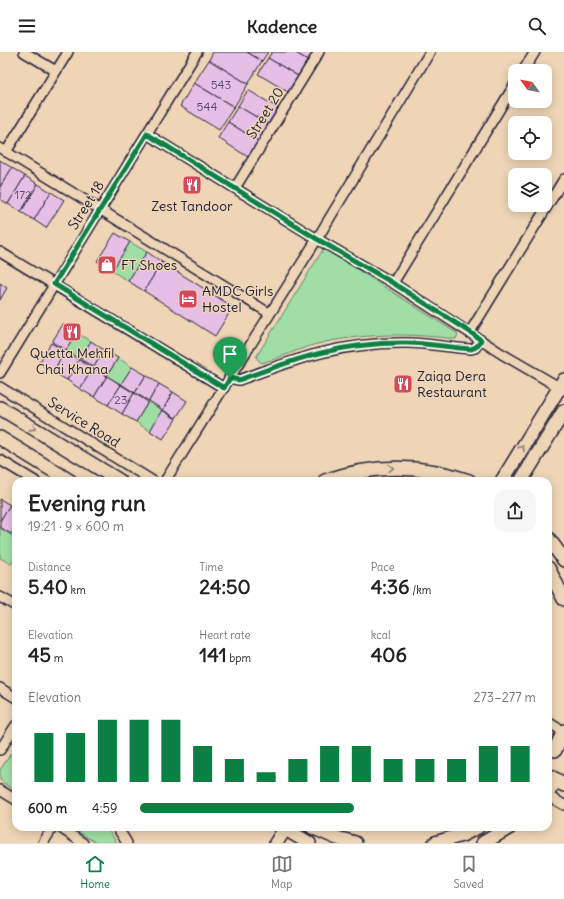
<!DOCTYPE html>
<meta charset="utf-8">
<style>
:root{--surface:#fff;--page:#f6f6f6;--text:#222;--muted:#767676;--line:#e0e0e0;--accent:#0b8043}
body{margin:0;font-family:Delius,sans-serif;background:var(--page);color:var(--text);height:100vh;display:flex;flex-direction:column;font-size:15px;white-space:nowrap}
*{box-sizing:border-box;margin:0}
p{font-size:13px;color:var(--muted)}
.icon{flex:none;width:22px;height:22px;fill:none;stroke:currentColor;stroke-width:2;stroke-linecap:round;stroke-linejoin:round}
.map{position:relative;flex:1;overflow:hidden}
.drawer{position:absolute;left:12px;top:425px;width:540px;height:354px;display:flex;flex-direction:column;background:var(--surface);border-radius:12px;box-shadow:0 2px 10px #0003}
.drawer>*{flex:none}
.needle{width:26px;rotate:303deg}
.fabs{position:absolute;left:508px;top:12px;display:grid;gap:8px}
.fabs a{display:grid;place-items:center;width:44px;height:44px;border-radius:8px;background:var(--surface);box-shadow:0 2px 10px #0003;font-size:20px}
.pin{position:absolute;display:grid;place-items:center;width:34px;height:34px;color:#fff;margin:-41px -17px;border-radius:50% 50% 50% 0;rotate:-45deg;box-shadow:0 0 4px #0007}
.pin .icon{rotate:45deg}
.round{display:grid;place-items:center;flex:none;width:42px;height:42px;border-radius:12px;background:var(--page)}
.headline{display:flex;align-items:center;justify-content:space-between;height:68px;padding:0 16px}
h1{font-size:22px;font-weight:800;line-height:30px}
.metrics{display:grid;grid-template-columns:repeat(3,1fr);gap:6px;height:68px;padding:4px 16px}
.metrics div{display:grid;align-content:center}
.metrics b{font-size:20px;font-weight:800}
.metrics small{font-size:11px;font-weight:400}
.metrics p{font-size:11px}
.chart{height:112px;padding:8px 16px}
.chart p{display:flex;justify-content:space-between}
.chart svg{width:100%;height:72px;margin-top:4px;stroke:var(--accent);stroke-width:6}
ul{padding:0 16px;list-style:none;font-size:13px}
li{display:grid;grid-template-columns:64px 48px 1fr;align-items:center;height:30px}
li i{height:10px;border-radius:5px;background:var(--accent)}
header{display:flex;justify-content:space-between;align-items:center;height:52px;padding:0 16px;background:var(--surface);font-size:18px;font-weight:800}
.dock{display:flex;justify-content:space-around;align-items:center;height:56px;border-top:1px solid var(--line);background:var(--surface);font-size:11px;color:var(--muted)}
.dock a{display:grid;justify-items:center;gap:2px}
.dock .selected{color:var(--accent)}
.map>svg:first-child{display:block}
.green{fill:#a1dea5;stroke:#628070}
.building{fill:#e7bee5;stroke:#22223b}
.lines{fill:none;stroke-linecap:round;stroke-linejoin:round}
.street-casing{stroke:#22223b;stroke-width:12}
.secondary-casing{stroke:#22223b;stroke-width:16}
.street{stroke:#efd5b6;stroke-width:9}
.secondary{stroke:#efd5b6;stroke-width:13}
.oneway{stroke:#887c78}
.route-casing{stroke:#fff;stroke-width:8}
.route{stroke:#0b8043;stroke-width:5}
.labels{text-anchor:middle;dominant-baseline:central;stroke-width:3;stroke-linejoin:round;paint-order:stroke}
.number-label{font-size:12px;fill:#534966}
.street-label{font-size:14px;fill:#22223b;stroke:#efd5b6}
.poi-label{font-size:14px;fill:#22223b;stroke:#efd5b6;text-anchor:start}
</style>
<header><svg class="icon" aria-label="menu" viewBox="0 0 24 24"><path d="M4 6h16M4 12h16M4 18h16"/></svg>Kadence<svg class="icon" aria-label="search" viewBox="0 0 24 24"><circle cx="10" cy="10" r="6"/><path d="M15 15l6 6"/></svg></header>
<div class="map">
<svg width="564" height="791" viewBox="0 0 564 791">
<rect width="100%" height="100%" fill="#efd5b6"/>
<filter id="ink" filterUnits="userSpaceOnUse"><feTurbulence type="fractalNoise" baseFrequency=".025" numOctaves="2"/><feDisplacementMap in="SourceGraphic" scale="8" xChannelSelector="R" yChannelSelector="G"/><feConvolveMatrix kernelMatrix="1 2 1 2 8 2 1 2 1" color-interpolation-filters="sRGB"/></filter>
<g filter="url(#ink)">
<g class="green">
<path d="M130,190L147,200L128,229L112,219Z"/>
<path d="M324,196L458,282L456,287C408,281 360,281 313,293C295,298 279,307 261,311L256,305Z"/>
<path d="M77,281L91,289L80,307L66,298Z"/>
<path d="M118,306L132,315L121,332L107,324Z"/>
<path d="M148,350L162,358L150,379L136,370Z"/>
<path d="M0,476L16,486V504L11,512L0,506Z"/>
<path d="M16,694V740L0,728V718Z"/>
<path d="M71,775H106L117,791H96Z"/>
</g>
<g class="building">
<path d="M213,0H247L262,9L248,32L209,8Z"/>
<path d="M247,0H268L262,9Z"/>
<path d="M272,0H294L308,8L298,24L268,6Z"/>
<path d="M294,0H313L308,8Z"/>
<path d="M268,6L298,24L288,40L258,22Z"/>
<path d="M209,8L248,32L234,55L194,31Z"/>
<path d="M194,31L234,55L219,78L180,54Z"/>
<path d="M248,38L278,56L268,72L238,54Z"/>
<path d="M238,54L268,72L258,89L228,70Z"/>
<path d="M228,70L258,89L248,105L218,86Z"/>
<path d="M0,108L12,116L0,135Z"/>
<path d="M12,116L25,124L8,152L0,147V135Z"/>
<path d="M25,124L38,132L21,160L8,152Z"/>
<path d="M38,132L51,140L34,168L21,160Z"/>
<path d="M51,140L64,148L46,176L34,168Z"/>
<path d="M115,181L130,190L112,219L97,209Z"/>
<path d="M147,200L162,210L144,239L128,229Z"/>
<path d="M162,210L233,255L215,284L144,239Z"/>
<path d="M0,231L7,236L0,248Z"/>
<path d="M63,272L77,281L66,298L52,290Z"/>
<path d="M91,289L104,298L94,315L80,307Z"/>
<path d="M51,291L65,299L53,320L39,311Z"/>
<path d="M104,298L118,306L107,324L94,315Z"/>
<path d="M65,299L79,308L67,328L53,320Z"/>
<path d="M79,308L93,316L80,337L67,328Z"/>
<path d="M132,315L146,323L135,341L121,332Z"/>
<path d="M93,316L107,324L94,345L80,337Z"/>
<path d="M146,323L159,332L149,349L135,341Z"/>
<path d="M107,324L121,333L108,353L94,345Z"/>
<path d="M159,332L173,340L163,358L149,349Z"/>
<path d="M121,333L134,341L122,362L108,353Z"/>
<path d="M173,340L187,349L176,366L163,358Z"/>
<path d="M134,341L148,350L136,370L122,362Z"/>
<path d="M162,358L176,367L163,387L150,379Z"/>
<path d="M0,447L10,453L0,469Z"/>
<path d="M10,453L16,457V474L11,482L0,475V469Z"/>
</g>
<g class="lines">
<g class="street-casing">
<g id="street">
<path d="M24,0L56,19"/>
<path d="M523,19L535,0"/>
<path d="M147,82L317,187L393,231L502,302L564,338"/>
<path d="M0,96L269,261"/>
<path d="M6,100L68,0"/>
<path d="M235,136L319,0"/>
<path d="M0,200L224,336"/>
<path d="M393,231L515,32"/>
<path d="M470,280L564,127"/>
<path d="M0,321L197,0"/>
<path d="M229,326L239,328C299,306 342,290 407,291C428,291 450,296 471,297L475,296L481,288"/>
<path d="M0,335L153,429"/>
<path d="M0,408L35,429"/>
<path d="M165,429L317,187L430,0"/>
<path d="M0,545L16,554"/>
<path d="M0,636L16,646"/>
<path d="M548,670L564,680"/>
<path d="M0,698L16,673"/>
<path d="M0,738L16,748"/>
<path d="M548,744L564,753"/>
<path d="M59,775L83,791"/>
<path d="M117,775L127,791"/>
<path d="M43,791L53,775"/>
</g>
</g>
<g class="secondary-casing">
<g id="secondary">
<path d="M0,356L120,429"/>
<path d="M0,386L70,429"/>
<path d="M325,429C373,412 421,412 469,429"/>
<path d="M502,429L564,328"/>
<path d="M521,429L564,359"/>
<path d="M548,486L564,508"/>
<path d="M548,516L564,547"/>
<path d="M555,698L564,679"/>
<path d="M548,723L564,733"/>
<path d="M548,740L557,728"/>
<path d="M282,775L309,791"/>
<path d="M312,775L337,786L355,791"/>
<path d="M276,791L286,775"/>
<path d="M435,791L462,783L478,775"/>
<path d="M483,791L510,775"/>
</g>
</g>
<use href="#street" class="street"/>
<use href="#secondary" class="secondary"/>
</g>
<defs><path id="oneway-chevron" d="M-2-3.5L2.5 0L-2 3.5" fill="none" stroke-width="1.6" stroke-linecap="round" stroke-linejoin="round"/></defs>
<g class="oneway">
<use href="#oneway-chevron" transform="translate(33 376) rotate(32)"/>
<use href="#oneway-chevron" transform="translate(522 396) rotate(-58)"/>
<use href="#oneway-chevron" transform="translate(391 416) rotate(-2)"/>
</g>
</g>
<g class="lines" filter="url(#ink)">
<g class="route-casing">
<path id="route" d="M147,82L317,187L393,231L470,280L481,288C479,293 476,296 471,297C450,296 428,291 407,291C342,290 298,306 239,328L230,326L224,336L54,232Z"/>
</g>
<use href="#route" class="route"/>
</g>
<defs>
<g id="restaurant-square" transform="scale(1)"><rect x="-9" y="-9" width="18" height="18" rx="4" fill="#d1495b" stroke="#efd5b6"/><path d="M-5-6h1v4h1v-4h1v4h1v-4h1v5L-1.5 .5V6h-2V.5L-5-1ZM5-6V6H3V1.5H1.5Q1.5-4 5-6Z" fill="#fff"/></g>
<g id="shop-square" transform="scale(1)"><rect x="-9" y="-9" width="18" height="18" rx="4" fill="#d1495b" stroke="#efd5b6"/><path d="M-5-2.5h2.3a2.7 3.5 0 0 1 5.4 0H5L5.5 6h-11ZM-1.5-2.5h3a1.5 2.3 0 0 0-3 0Z" fill="#fff"/></g>
<g id="hotel-square" transform="scale(1)"><rect x="-9" y="-9" width="18" height="18" rx="4" fill="#d1495b" stroke="#efd5b6"/><path d="M-6-4.5h1.5V1H6V5H4.5V3h-9V5H-6ZM-4 0a1.8 1.8 0 1 1 3.6 0ZM.5 0V-2.5h3Q6-2.5 6 0Z" fill="#fff"/></g>
</defs>
<g fill-rule="evenodd">
<use href="#restaurant-square" x="192" y="133"/>
<use href="#shop-square" x="107" y="213"/>
<use href="#hotel-square" x="188" y="247"/>
<use href="#restaurant-square" x="72" y="280"/>
<use href="#restaurant-square" x="403" y="332"/>
</g>
<g class="labels">
<g class="number-label">
<text x="221" y="32">543</text>
<text x="207" y="54">544</text>
<text x="23" y="142">172</text>
<text x="121" y="347">23</text>
</g>
<g class="street-label">
<text transform="translate(265 61) rotate(-58)">Street 20</text>
<text transform="translate(86 153) rotate(-58)">Street 18</text>
<text transform="translate(84 370) rotate(32)">Service Road</text>
</g>
<g class="poi-label">
<text x="192" y="154" text-anchor="middle">Zest Tandoor</text>
<text x="121" y="213">FT Shoes</text>
<text x="202" y="239">AMDC Girls<tspan x="202" dy="16">Hostel</tspan></text>
<text x="72" y="301" text-anchor="middle">Quetta Mehfil<tspan x="72" dy="16">Chai Khana</tspan></text>
<text x="417" y="324">Zaiqa Dera<tspan x="417" dy="16">Restaurant</tspan></text>
</g>
</g>
</svg>
<div class="fabs">
<a><svg class="needle" viewBox="-14 -14 28 28"><path d="M0-13l5 13h-10z" fill="#e53935"/><path d="M0 13l5-13h-10z" fill="#767676"/></svg></a>
<a><svg class="icon" aria-label="locate" viewBox="0 0 24 24"><circle cx="12" cy="12" r="6"/><path d="M12 2v4M12 18v4M2 12h4M18 12h4"/></svg></a>
<a><svg class="icon" aria-label="layers" viewBox="0 0 24 24"><path d="M12 4l9 5-9 5-9-5zM3 14l9 5 9-5"/></svg></a>
</div>
<div class="pin" style="left:230px;top:326px;background:#1e9e55"><svg class="icon" aria-label="arrive" viewBox="0 0 24 24"><path d="M6 21V4h12l-3 4 3 4H6"/></svg></div>
<section class="drawer">
<div class="headline"><div><h1>Evening run</h1><p>19:21 · 9 × 600 m</p></div><a class="round"><svg class="icon" aria-label="share" viewBox="0 0 24 24"><path d="M12 15V3M7 8l5-5 5 5M5 13v7h14v-7"/></svg></a></div>
<div class="metrics">
<div><p>Distance</p><b>5.40<small> km</small></b></div>
<div><p>Time</p><b>24:50</b></div>
<div><p>Pace</p><b>4:36<small> /km</small></b></div>
</div>
<div class="metrics">
<div><p>Elevation</p><b>45<small> m</small></b></div>
<div><p>Heart rate</p><b>141<small> bpm</small></b></div>
<div><p>kcal</p><b>406</b></div>
</div>
<div class="chart"><p><span>Elevation</span>273–277 m</p>
<svg viewBox="0 0 160 44" preserveAspectRatio="none"><path d="M5 44V14M15 44V14M25 44V6M35 44V6M45 44V6M55 44V22M65 44V30M75 44V38M85 44V30M95 44V22M105 44V22M115 44V30M125 44V30M135 44V30M145 44V22M155 44V22"/></svg>
</div>
<ul>
<li><b>600 m</b>4:59<i style="width:54%"></i></li>
</ul>
</section>
</div>
<nav class="dock">
<a class="selected"><svg class="icon" aria-label="home" viewBox="0 0 24 24"><path d="M3 11l9-7 9 7M6 9v11h12V9"/></svg>Home</a>
<a><svg class="icon" aria-label="map" viewBox="0 0 24 24"><path d="M3 6l6-2 6 2 6-2v14l-6 2-6-2-6 2zM9 4v14M15 6v14"/></svg>Map</a>
<a><svg class="icon" aria-label="saved" viewBox="0 0 24 24"><path d="M7 4h10v16l-5-4-5 4z"/></svg>Saved</a>
</nav>
